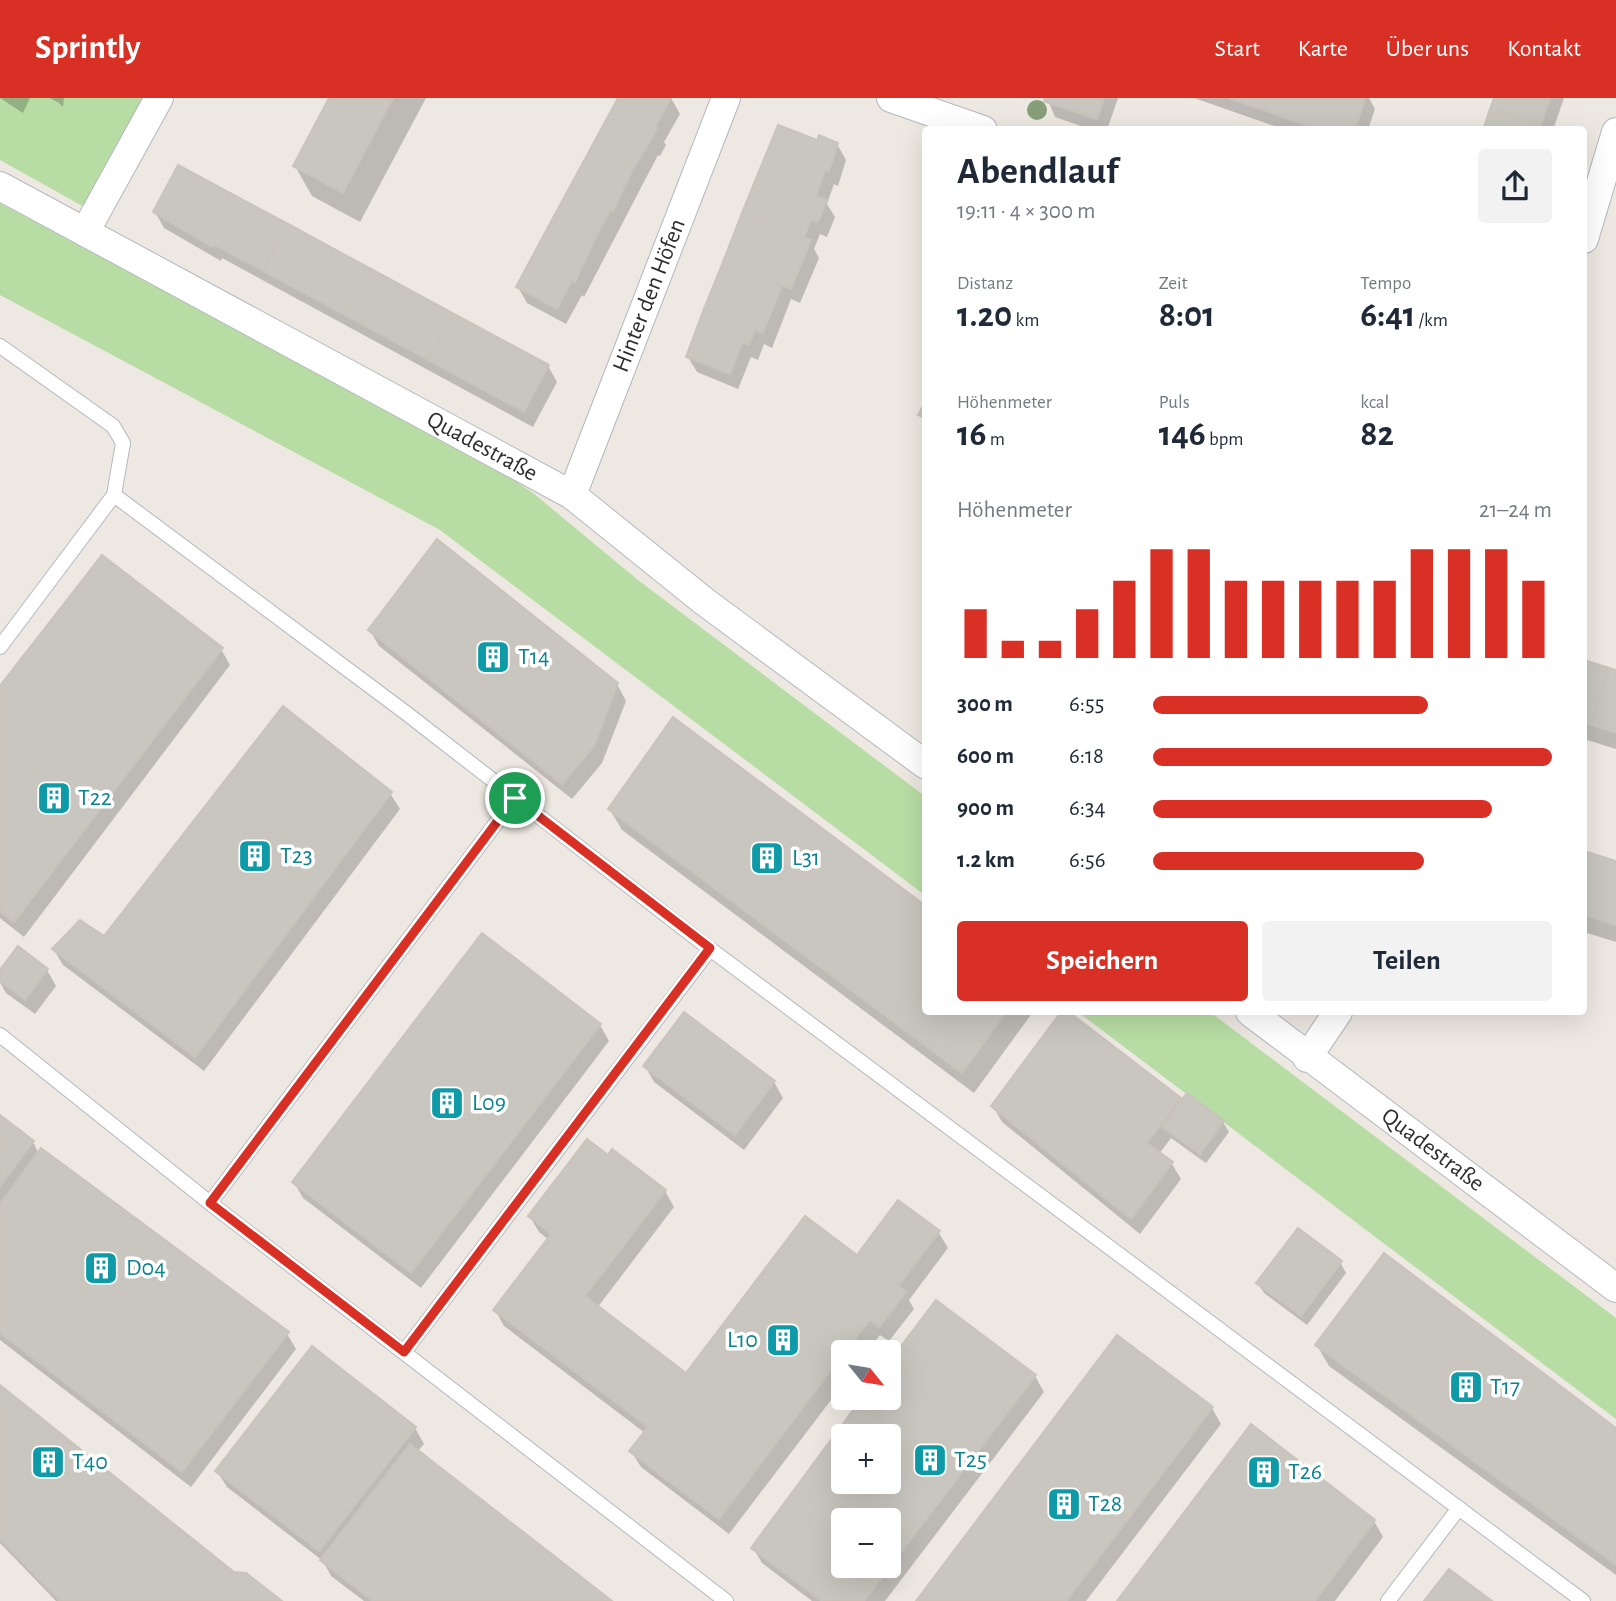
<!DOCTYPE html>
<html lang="de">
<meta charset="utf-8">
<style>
:root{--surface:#fff;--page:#f2f2f3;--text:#1f2937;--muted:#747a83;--accent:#d93025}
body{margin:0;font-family:"Alegreya Sans",sans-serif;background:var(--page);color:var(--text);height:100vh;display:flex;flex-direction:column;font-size:26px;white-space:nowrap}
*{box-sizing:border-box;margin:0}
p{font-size:23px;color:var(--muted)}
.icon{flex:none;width:38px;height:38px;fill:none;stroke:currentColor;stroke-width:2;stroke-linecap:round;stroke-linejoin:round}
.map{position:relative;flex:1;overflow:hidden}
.side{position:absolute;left:922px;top:28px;width:665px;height:889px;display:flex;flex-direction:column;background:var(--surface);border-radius:7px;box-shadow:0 7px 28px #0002}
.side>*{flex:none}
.needle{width:46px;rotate:120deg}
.fabs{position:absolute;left:831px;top:1242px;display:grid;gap:14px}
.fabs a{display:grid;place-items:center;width:70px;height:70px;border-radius:7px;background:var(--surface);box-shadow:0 7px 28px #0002;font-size:35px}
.pin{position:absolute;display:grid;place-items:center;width:60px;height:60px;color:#fff;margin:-30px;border:4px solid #fff;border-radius:50%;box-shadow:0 2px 7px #0007}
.round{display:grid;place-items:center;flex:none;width:74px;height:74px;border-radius:7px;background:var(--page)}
.overview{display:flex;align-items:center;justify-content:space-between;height:119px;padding:0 35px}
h1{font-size:38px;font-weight:700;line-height:52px}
.metrics{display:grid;grid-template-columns:repeat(3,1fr);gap:10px;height:119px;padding:7px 35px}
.metrics div{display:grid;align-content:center}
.metrics b{font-size:35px;font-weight:700}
.metrics small{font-size:19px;font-weight:400}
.metrics p{font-size:19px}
.chart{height:196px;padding:14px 35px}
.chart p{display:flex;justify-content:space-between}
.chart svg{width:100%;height:126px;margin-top:7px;stroke:var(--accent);stroke-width:6}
.action{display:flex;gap:14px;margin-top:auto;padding:14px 35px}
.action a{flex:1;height:80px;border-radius:7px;background:var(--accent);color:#fff;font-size:28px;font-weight:700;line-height:80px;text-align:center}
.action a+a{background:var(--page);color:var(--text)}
ul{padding:0 35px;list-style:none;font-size:23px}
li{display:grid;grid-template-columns:112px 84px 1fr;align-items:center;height:52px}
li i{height:18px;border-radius:9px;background:var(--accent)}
header{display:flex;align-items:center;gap:42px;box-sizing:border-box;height:98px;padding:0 35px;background:var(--accent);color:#fff}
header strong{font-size:33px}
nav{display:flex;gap:38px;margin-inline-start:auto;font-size:24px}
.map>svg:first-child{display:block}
.green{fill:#b8dda4}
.shadow{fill:#0003;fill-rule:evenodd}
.building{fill:#c9c6bf;stroke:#c9c4bb;stroke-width:2;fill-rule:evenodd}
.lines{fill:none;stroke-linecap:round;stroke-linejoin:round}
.lane-casing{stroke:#b5b7bf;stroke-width:16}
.street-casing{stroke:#b5b7bf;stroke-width:30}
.lane{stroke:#fff;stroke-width:14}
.street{stroke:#fff;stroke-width:28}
.tree{fill:#869f78}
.route-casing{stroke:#fff;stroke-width:14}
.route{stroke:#d93025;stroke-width:9}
.labels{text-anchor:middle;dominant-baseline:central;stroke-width:7;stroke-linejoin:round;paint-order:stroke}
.street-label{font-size:24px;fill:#2d2d2d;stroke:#fff}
.culture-label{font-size:24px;fill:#0d838f;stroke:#fff;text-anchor:start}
</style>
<header>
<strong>Sprintly</strong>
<nav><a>Start</a><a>Karte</a><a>Über uns</a><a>Kontakt</a></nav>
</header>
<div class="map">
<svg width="1616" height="1503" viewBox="0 0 1616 1503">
<rect width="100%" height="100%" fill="#ede8e1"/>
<g class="green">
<path d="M0,0H149L86,110L0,62Z"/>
<path d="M0,105L498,372L533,395L638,482L926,699V798L440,432L0,197Z"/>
<path d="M1078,914H1210L1616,1220V1321Z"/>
</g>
<g class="shadow">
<path d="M0,0H30L23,15Z"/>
<path d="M50,0H64L63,9L59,5Z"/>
<path d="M331,0H426L360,124L312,98L295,68Z"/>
<path d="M620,0H671L680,16L664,44L666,47L660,58L658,57L584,199L582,197L566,226L527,205L518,189Z"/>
<path d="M1047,0H1118L1107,32H1092L1055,19Z"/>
<path d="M1194,0H1369L1375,11L1368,32H1286Z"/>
<path d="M1496,0H1564L1553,32H1485Z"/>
<path d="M818,45L837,46L846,62L838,88L834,86L827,106L835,119L827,139L820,136L814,151L819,160L800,205L791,201L772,250L764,246L758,262L751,259L738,291L697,274L688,259Z"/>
<path d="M155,114L548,268L557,284L533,329L222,160L221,163L164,130Z"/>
<path d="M370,532L617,586L626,603L602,665L572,701L379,548Z"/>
<path d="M221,551L230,567L24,839L0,820V591Z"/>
<path d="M1584,564L1616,574V651L1584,641Z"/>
<path d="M390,695L400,711L204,973L63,867L54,852L105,841Z"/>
<path d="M610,712L926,914H1033L974,995L622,732Z"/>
<path d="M1584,755L1616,765V844L1584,834Z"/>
<path d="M47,872L56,888L35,916L6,895L0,884V875Z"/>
<path d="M1063,914L1182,1005L1223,1024L1229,1034L1206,1065L1171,1040L1159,1056L1172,1066L1181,1081L1140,1136L1002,1024L993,1008Z"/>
<path d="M600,927L609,943L421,1190L303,1100L294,1084Z"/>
<path d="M645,968L774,984L783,1000L744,1052L654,984Z"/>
<path d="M0,1019L33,1044L39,1056L287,1236L296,1251L191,1389L0,1242Z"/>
<path d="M608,1059L665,1093L674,1109L597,1210L687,1277L858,1159L899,1105L939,1135L948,1150L909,1202L914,1211L889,1243L880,1237L866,1255H844V1285L729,1436L641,1369L631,1353L645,1335L504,1228L495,1212L549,1142L539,1134L530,1119Z"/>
<path d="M1340,1164L1346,1175L1307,1227L1264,1195L1258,1185Z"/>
<path d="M1317,1247L1616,1332V1477L1329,1268Z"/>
<path d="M889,1267L1035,1278L1044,1294L885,1503H812L762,1465L753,1450L864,1300H889ZM844,1339H889V1384H844ZM844,1423H889V1468H844Z"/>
<path d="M0,1289L233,1475L279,1503H56L0,1445Z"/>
<path d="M1212,1310L1221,1326L1086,1503H918Z"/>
<path d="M415,1330L424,1346L417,1354L609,1503H364L331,1478L323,1463L227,1389L217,1373Z"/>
<path d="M1374,1423L1383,1439L1335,1503H1119Z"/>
</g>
<g class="building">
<path d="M329,0H393L343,95L293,68Z"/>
<path d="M618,0H671L655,29L658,30L633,71L592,48Z"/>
<path d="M1045,0H1104L1097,21L1044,3Z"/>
<path d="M1229,0H1365L1355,32H1321Z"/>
<path d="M1494,0H1550L1539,32H1531L1533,25L1497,13L1495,16L1489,14Z"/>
<path d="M1497,13L1533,25L1531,32H1483L1489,14L1495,16Z"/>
<path d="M778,27L817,42L819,37L838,45L829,73L825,72L816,98L827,102L818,124L811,122L804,140L742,115Z"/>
<path d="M592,48L633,71L613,113L610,112L595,141L554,118Z"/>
<path d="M178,67L288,126L263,173L213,146L212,149L153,114Z"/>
<path d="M742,115L811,142L791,191L723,164Z"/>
<path d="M554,118L595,141L575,184L572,182L557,211L516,189Z"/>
<path d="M288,126L371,171L345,217L263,173Z"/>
<path d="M723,164L782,187L763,235L704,211Z"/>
<path d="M371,171L454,216L428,262L345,217Z"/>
<path d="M704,211L755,231L749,247L742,245L730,276L686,259Z"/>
<path d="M454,216L549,267L524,314L428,262Z"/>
<path d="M926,303V320L918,317Z"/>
<path d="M437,441L618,585L594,648L562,686L368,532Z"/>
<path d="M102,457L223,550L14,824L0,813V588Z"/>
<path d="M1584,562L1609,570L1592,627L1584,625Z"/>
<path d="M1609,570L1616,572V635L1592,627Z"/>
<path d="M283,608L392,694L195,959L52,851L80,822L104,838Z"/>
<path d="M673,619L926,808V914H1006L962,975L608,711Z"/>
<path d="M1584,753L1616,763V827L1584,817Z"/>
<path d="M482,835L601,926L411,1175L292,1084Z"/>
<path d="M18,848L48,871L25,902L0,883V872Z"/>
<path d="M684,914L775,983L735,1037L643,968Z"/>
<path d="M1061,914H1069L1181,1000L1147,1045L1173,1064L1131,1121L991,1008Z"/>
<path d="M1187,995L1224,1023L1200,1056L1162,1029Z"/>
<path d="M0,1017L34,1043L0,1088Z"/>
<path d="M587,1041L608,1057L612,1051L666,1092L585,1198L686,1275L805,1118L906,1194L879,1229L870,1222L844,1255L719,1421L629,1353L648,1329L493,1212L551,1136L528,1118Z"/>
<path d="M41,1050L289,1234L182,1374L0,1235V1106Z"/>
<path d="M898,1102L940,1133L898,1188L857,1157Z"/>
<path d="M1298,1130L1342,1163L1301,1218L1256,1185Z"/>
<path d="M1384,1155L1616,1330V1467L1315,1247Z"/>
<path d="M936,1202L1036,1277L864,1503H822L751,1450L862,1300H889V1264ZM844,1339H889V1384H844ZM844,1423H889V1468H844Z"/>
<path d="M1117,1237L1213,1309L1066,1503H916Z"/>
<path d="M312,1248L416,1329L319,1453L215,1373Z"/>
<path d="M0,1287L234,1474L246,1475L282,1503H60L0,1441Z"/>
<path d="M1251,1326L1375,1422L1315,1503H1117Z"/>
<path d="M410,1346L612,1503H373L320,1462Z"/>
<path d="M1449,1471L1492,1503H1424Z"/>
</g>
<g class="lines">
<g class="lane-casing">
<g id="lane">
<path d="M0,248L113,328L123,345L114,397"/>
<path d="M0,549L114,397L406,615L710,851L1583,1503"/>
<path d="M0,937L210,1105L726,1503"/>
<path d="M210,1105L515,700"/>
<path d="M404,1254L710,851"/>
<path d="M1388,1503L1459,1410"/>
</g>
</g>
<g class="street-casing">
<g id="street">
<path d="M891,0L983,32"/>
<path id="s1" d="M0,88L572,397L705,504L926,667"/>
<path d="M85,134L159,0"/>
<path d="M1584,141L1616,34"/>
<path id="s2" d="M572,397L726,0"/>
<path id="s3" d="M1250,914L1616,1190"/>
<path d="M1307,960L1338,914"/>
</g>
</g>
<use href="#lane" class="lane"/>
<use href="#street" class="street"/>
</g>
<circle class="tree" cx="1037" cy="12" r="10"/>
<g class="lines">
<g class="route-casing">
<path id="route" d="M515,700L710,850L404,1254L210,1105Z"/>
</g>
<use href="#route" class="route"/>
</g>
<defs>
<g id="building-square" transform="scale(1.75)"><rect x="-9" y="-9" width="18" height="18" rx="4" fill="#0f9aa8" stroke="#fff"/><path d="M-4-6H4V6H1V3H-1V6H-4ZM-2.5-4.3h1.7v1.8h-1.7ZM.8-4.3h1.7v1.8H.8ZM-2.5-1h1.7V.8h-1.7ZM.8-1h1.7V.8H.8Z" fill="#fff"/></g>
</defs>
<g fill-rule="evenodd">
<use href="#building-square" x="493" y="559"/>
<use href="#building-square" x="54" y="700"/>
<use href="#building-square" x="255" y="758"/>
<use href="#building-square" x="767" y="760"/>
<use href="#building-square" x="447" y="1005"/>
<use href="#building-square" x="101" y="1170"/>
<use href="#building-square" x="783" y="1242"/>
<use href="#building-square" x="1466" y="1289"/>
<use href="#building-square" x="930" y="1362"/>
<use href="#building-square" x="48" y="1364"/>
<use href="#building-square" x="1264" y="1374"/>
<use href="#building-square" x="1064" y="1406"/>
</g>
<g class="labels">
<g class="street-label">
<text stroke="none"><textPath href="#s2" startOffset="214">Hinter den Höfen</textPath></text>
<text stroke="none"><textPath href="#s1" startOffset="548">Quadestraße</textPath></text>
<text stroke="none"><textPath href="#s3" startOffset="229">Quadestraße</textPath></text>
</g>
<g class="culture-label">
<text x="518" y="559">T14</text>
<text x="78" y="700">T22</text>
<text x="280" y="758">T23</text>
<text x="792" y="760">L31</text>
<text x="472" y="1005">L09</text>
<text x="126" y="1170">D04</text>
<text x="758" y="1242" text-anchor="end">L10</text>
<text x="1490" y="1289">T17</text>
<text x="954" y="1362">T25</text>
<text x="72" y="1364">T40</text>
<text x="1288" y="1374">T26</text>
<text x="1088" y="1406">T28</text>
</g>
</g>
</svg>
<div class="fabs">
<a><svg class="needle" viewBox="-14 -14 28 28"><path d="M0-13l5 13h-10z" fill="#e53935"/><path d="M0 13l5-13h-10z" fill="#747a83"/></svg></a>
<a>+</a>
<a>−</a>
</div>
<div class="pin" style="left:515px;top:700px;background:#1e9e55"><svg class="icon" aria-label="arrive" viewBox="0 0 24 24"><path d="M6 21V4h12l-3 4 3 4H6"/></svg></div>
<section class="side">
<div class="overview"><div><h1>Abendlauf</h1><p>19:11 · 4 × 300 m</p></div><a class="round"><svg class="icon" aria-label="share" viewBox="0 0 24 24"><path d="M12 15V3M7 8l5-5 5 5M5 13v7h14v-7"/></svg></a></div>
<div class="metrics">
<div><p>Distanz</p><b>1.20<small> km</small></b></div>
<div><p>Zeit</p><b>8:01</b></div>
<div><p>Tempo</p><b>6:41<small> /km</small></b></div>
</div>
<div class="metrics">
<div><p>Höhenmeter</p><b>16<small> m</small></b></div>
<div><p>Puls</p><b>146<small> bpm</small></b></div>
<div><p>kcal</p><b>82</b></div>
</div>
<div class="chart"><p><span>Höhenmeter</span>21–24 m</p>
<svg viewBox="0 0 160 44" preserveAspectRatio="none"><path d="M5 44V27M15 44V38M25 44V38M35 44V27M45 44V17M55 44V6M65 44V6M75 44V17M85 44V17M95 44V17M105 44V17M115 44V17M125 44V6M135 44V6M145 44V6M155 44V17"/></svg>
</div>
<ul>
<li><b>300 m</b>6:55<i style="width:69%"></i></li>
<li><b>600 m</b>6:18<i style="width:100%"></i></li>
<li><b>900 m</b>6:34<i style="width:85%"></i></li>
<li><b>1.2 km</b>6:56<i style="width:68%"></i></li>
</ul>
<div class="action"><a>Speichern</a><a>Teilen</a></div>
</section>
</div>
